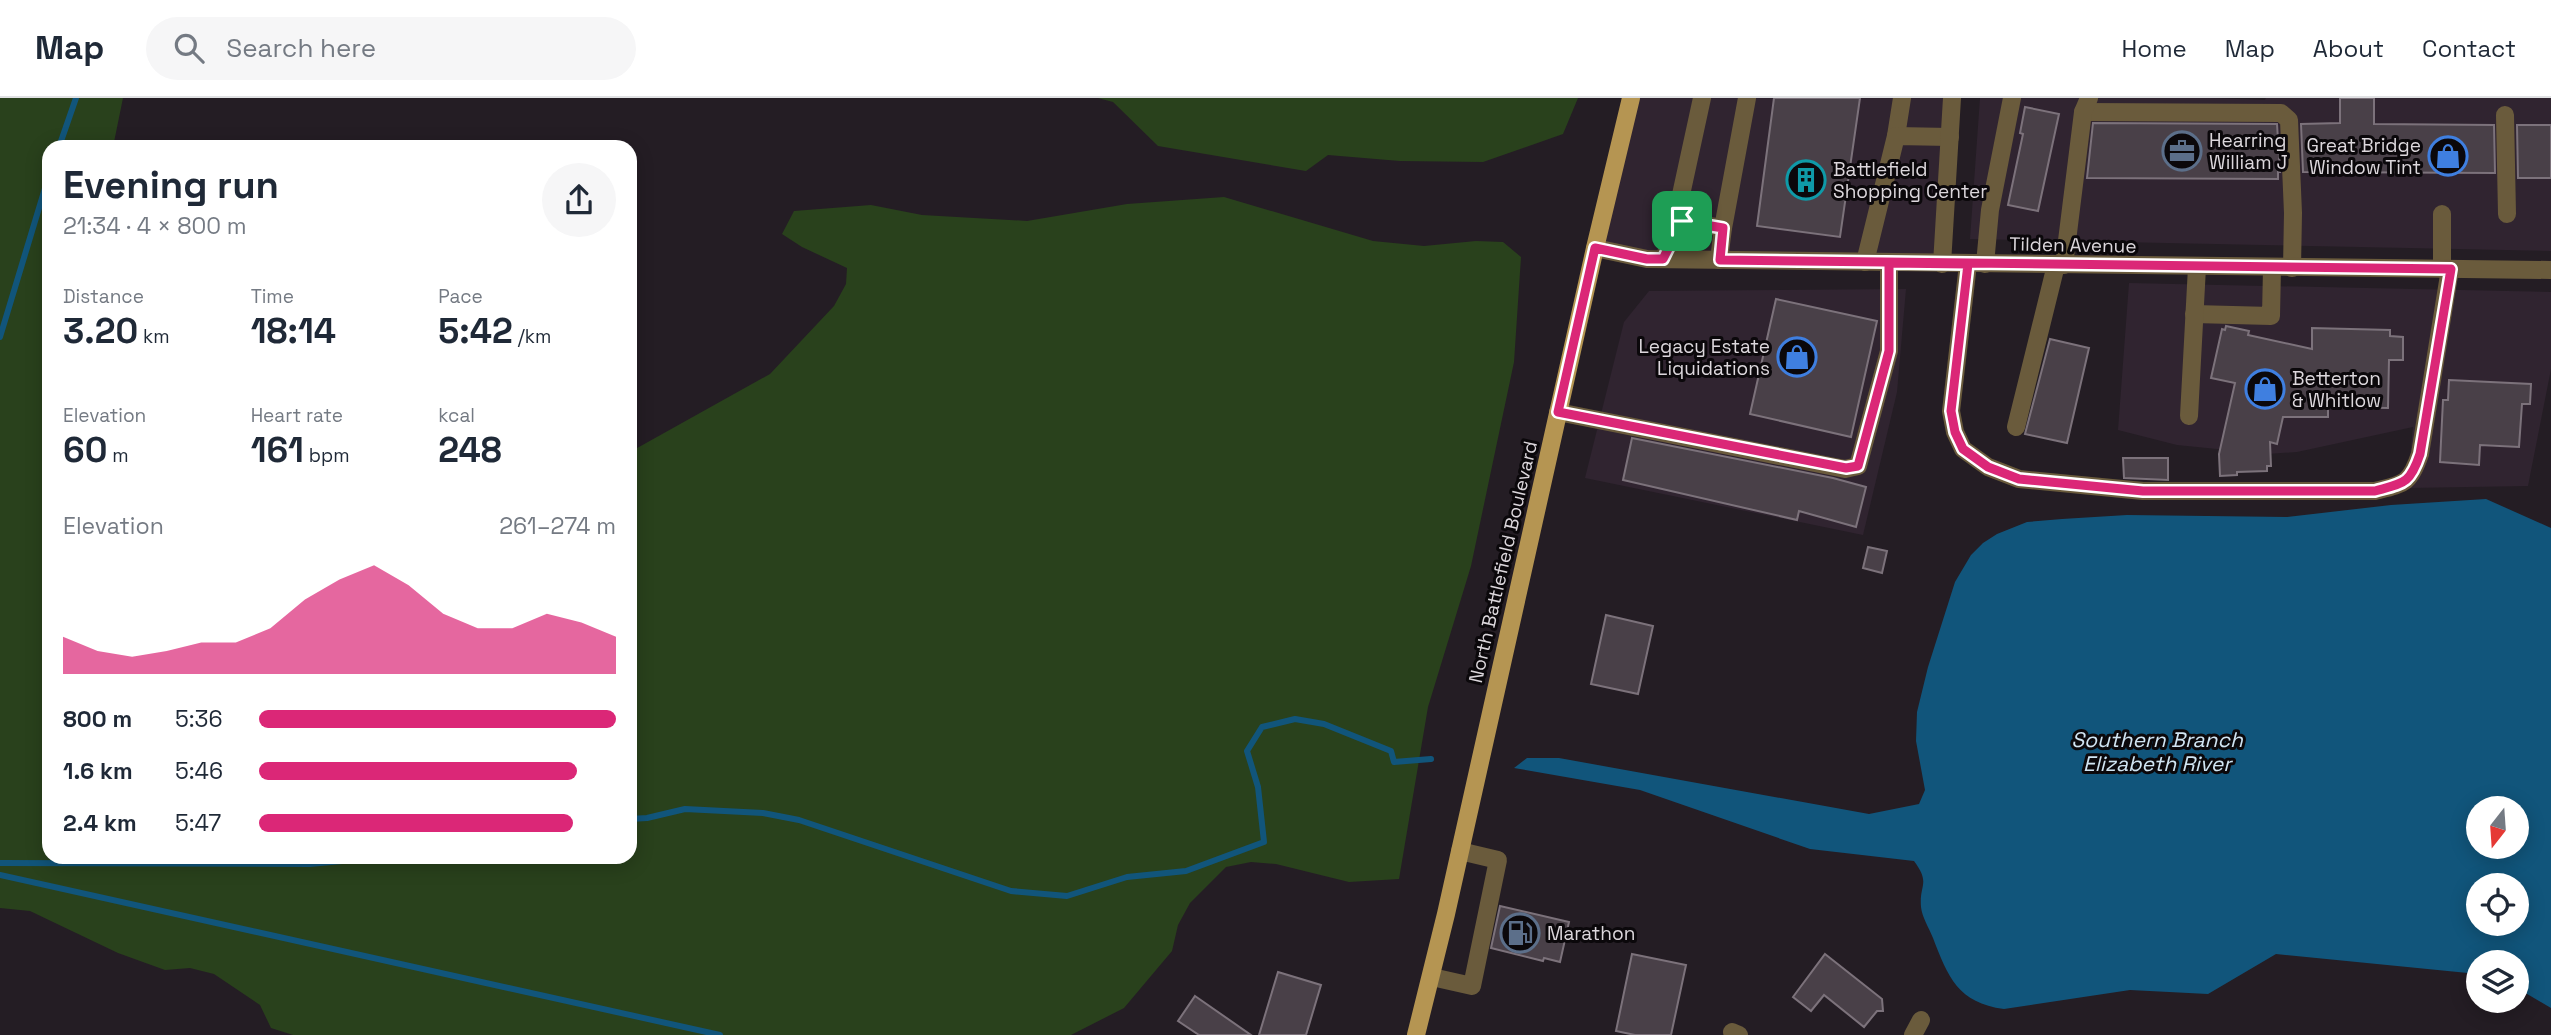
<!DOCTYPE html>
<meta charset="utf-8">
<style>
:root{--surface:#fff;--page:#f6f6f7;--text:#1f2937;--muted:#747a83;--line:#e0e1e3;--accent:#db2777}
body{margin:0;font-family:"Space Grotesk",sans-serif;background:var(--page);color:var(--text);height:100vh;display:flex;flex-direction:column;font-size:26px;white-space:nowrap}
*{box-sizing:border-box;margin:0}
p{font-size:23px;color:var(--muted)}
.icon{flex:none;width:38px;height:38px;fill:none;stroke:currentColor;stroke-width:2;stroke-linecap:round;stroke-linejoin:round}
.map{position:relative;flex:1;overflow:hidden}
.side{position:absolute;left:42px;top:42px;width:595px;height:724px;display:flex;flex-direction:column;background:var(--surface);border-radius:21px;box-shadow:0 4px 18px #0003}
.side>*{flex:none}
.needle{width:46px;rotate:197deg}
.tools{position:absolute;left:2466px;top:698px;display:grid;gap:14px}
.tools a{display:grid;place-items:center;width:63px;height:63px;border-radius:50%;background:var(--surface);box-shadow:0 4px 18px #0003;font-size:35px}
.pin{position:absolute;display:grid;place-items:center;width:60px;height:60px;color:#fff;margin:-30px;border-radius:14px;box-shadow:0 4px 10px #0006}
.round{display:grid;place-items:center;flex:none;width:74px;height:74px;border-radius:37px;background:var(--page)}
.overview{display:flex;align-items:center;justify-content:space-between;height:119px;padding:0 21px}
h1{font-size:38px;font-weight:700;line-height:52px}
.metrics{display:grid;grid-template-columns:repeat(3,1fr);gap:10px;height:119px;padding:7px 21px}
.metrics div{display:grid;align-content:center}
.metrics b{font-size:35px;font-weight:700}
.metrics small{font-size:19px;font-weight:400}
.metrics p{font-size:19px}
.chart{height:196px;padding:14px 21px}
.chart p{display:flex;justify-content:space-between}
.chart svg{width:100%;height:126px;margin-top:7px;fill:var(--accent);opacity:.7}
ul{padding:0 21px;list-style:none;font-size:23px}
li{display:grid;grid-template-columns:112px 84px 1fr;align-items:center;height:52px}
li i{height:18px;border-radius:9px;background:var(--accent)}
header{display:flex;align-items:center;gap:42px;box-sizing:border-box;height:98px;padding:0 35px;background:var(--surface);border-bottom:2px solid var(--line)}
header strong{font-size:33px}
nav{display:flex;gap:38px;margin-inline-start:auto;font-size:24px}
.search{width:490px;height:63px;background:var(--page);display:flex;align-items:center;gap:18px;box-sizing:border-box;padding:0 24px;border-radius:38px;color:var(--muted);font-size:26px}
.map>svg:first-child{display:block}
.built{fill:#302430}
.green{fill:#29411c}
.water{fill:#11557b;fill-rule:evenodd}
.lines{fill:none;stroke-linecap:round;stroke-linejoin:round}
.stream{stroke:#11557b;stroke-width:6}
.building{fill:#494048;stroke:#7c727b;stroke-width:2}
.minor{stroke:#6a5b3c;stroke-width:18}
.major{stroke:#b59552;stroke-width:18}
.route-casing{stroke:#fff;stroke-width:14}
.route{stroke:#db2777;stroke-width:9}
.labels{text-anchor:middle;dominant-baseline:central;stroke-width:6;stroke-linejoin:round;paint-order:stroke}
.poi-label{font-size:19px;fill:#dcd7dc;stroke:#0b080b;text-anchor:start}
.street-label{font-size:19px;fill:#dcd7dc;stroke:#0b080b}
.water-label{font-size:21px;font-style:italic;fill:#d1e5f3;stroke:#0b080b}
</style>
<header>
<strong>Map</strong>
<div class="search"><svg class="icon" aria-label="search" viewBox="0 0 24 24"><circle cx="10" cy="10" r="6"/><path d="M15 15l6 6"/></svg>Search here</div>
<nav><a>Home</a><a>Map</a><a>About</a><a>Contact</a></nav>
</header>
<div class="map">
<svg width="2551" height="937" viewBox="0 0 2551 937">
<rect width="100%" height="100%" fill="#241d24"/>
<g class="built">
<path d="M1631,0H1952L1942,166L1595,150Z"/>
<path d="M1980,0H2211L2265,2L2266,0H2551V153L1970,141Z"/>
<path d="M2129,185L2551,194V271L2528,388L2407,390L2413,329L2297,354L2267,356L2177,347L2118,332Z"/>
<path d="M1906,191L1897,294L1863,437L1585,380L1624,224L1649,193Z"/>
</g>
<g class="green">
<path d="M0,0H123L113,49H49V760H630V354L770,276L834,208L846,186L847,170L802,149L782,136L794,113L871,107L922,117L1027,123L1127,106L1224,99L1373,143L1424,148L1476,143L1503,144L1521,159L1514,264L1471,468L1428,609L1399,781L1349,784L1276,766L1251,764L1226,769L1190,805L1178,827L1172,853L1124,910L1071,937H293L271,930L260,907L214,876L190,870L165,872L118,855L30,813L0,810Z"/>
<path d="M1098,0H1578L1563,36L1483,64L1400,63L1328,57L1306,73L1158,48L1113,4Z"/>
</g>
<path class="water" d="M2486,401L2551,430V910L2517,890L2516,864H2478V876L2276,856L2208,896L2130,892L2004,911C1958,905 1948,879 1933,840C1929,830 1922,819 1921,809C1919,786 1931,786 1914,763L1810,751L1640,692L1514,670L1527,660H1559L1869,716L1919,706L1925,692L1916,643L1917,614L1928,569L1955,484L1971,457L1983,445L1997,436L2027,424L2062,421L2127,417L2287,419L2391,407ZM2478,710H2516V749H2478ZM2478,788H2516V826H2478Z"/>
<g class="lines">
<g class="stream">
<path d="M59,49L76,0"/>
<path d="M0,239L49,77"/>
<path d="M630,721L647,720L685,711L763,715L799,722L1011,793L1067,798L1127,779L1186,773L1264,744L1258,689L1247,653L1262,629L1295,621L1324,626L1391,653L1394,664L1431,661"/>
<path d="M0,765L310,766L374,760"/>
<path d="M0,777L720,937"/>
</g>
</g>
<g class="building">
<path d="M1774,0H1860L1840,139L1757,128Z"/>
<path d="M2340,0H2374V26L2494,27L2495,75L2303,74L2301,26L2340,25Z"/>
<path d="M2025,9L2059,16L2038,113L2008,107L2023,36L2020,35Z"/>
<path d="M2093,25L2277,26L2280,74H2278V81L2087,80Z"/>
<path d="M2517,27H2551V80H2518Z"/>
<path d="M1776,201L1877,223L1851,339L1750,316Z"/>
<path d="M2226,228L2249,233L2248,237L2312,251V230L2390,232V238L2403,239V262H2389L2388,310L2328,309V319H2283L2277,346L2270,344L2271,368H2267V373L2237,374V377L2220,378L2219,356L2235,285L2211,280L2222,231L2225,232Z"/>
<path d="M2050,241L2089,250L2067,345L2025,336Z"/>
<path d="M2449,282L2531,286L2530,306H2522L2519,349L2480,347L2479,367L2440,364L2443,302H2448Z"/>
<path d="M1632,340L1833,380L1866,389L1856,429L1799,413L1797,422L1623,382Z"/>
<path d="M2123,360H2168V382L2124,380Z"/>
<path d="M1868,449L1887,453L1882,475L1863,470Z"/>
<path d="M1606,517L1653,528L1638,596L1591,586Z"/>
<path d="M1500,808L1569,824L1560,864L1544,860L1543,863L1491,850Z"/>
<path d="M1632,856L1686,867L1671,937H1635L1616,933Z"/>
<path d="M1825,856L1882,901L1883,913H1877L1864,929L1824,897L1811,913L1793,899Z"/>
<path d="M1278,874L1321,887L1306,937H1259Z"/>
<path d="M1195,898L1251,937H1199L1178,923Z"/>
</g>
<g class="lines">
<g class="minor">
<path d="M1702,0L1679,106L1682,123L1723,130"/>
<path d="M2083,14L2281,15L2289,22L2293,115L2292,170"/>
<path d="M2505,17L2507,116"/>
<path d="M1896,38L1902,0"/>
<path d="M2442,116V171"/>
<path d="M1595,150L1647,161L2551,172"/>
<path d="M1663,161L1682,123"/>
<path d="M1719,162L1723,130L1747,0"/>
<path d="M1865,164L1896,38L1950,39"/>
<path d="M1942,166L1952,0"/>
<path d="M1968,166L1951,313L1955,334L1963,351L1988,369L2019,381L2143,393H2375C2404,386 2410,386 2420,356L2450,171"/>
<path d="M1985,166L1990,112L2012,0"/>
<path d="M2064,167L2083,14L2089,0"/>
<path d="M2194,216L2271,218L2272,170"/>
<path d="M1558,314L1845,371L1858,368L1889,253V165"/>
<path d="M2189,318L2197,169"/>
<path d="M2016,329L2056,167"/>
<path d="M1432,879L1472,888L1498,762L1460,753"/>
<path d="M1732,934L1739,937"/>
<path d="M1913,937L1921,922"/>
</g>
<path class="major" d="M1416,937L1446,816L1595,150L1631,0"/>
</g>
<g class="lines">
<g class="route-casing">
<path id="route" d="M1682,123L1663,161H1647L1595,150L1558,314L1846,370L1858,368L1889,253V165L1968,166L1951,313L1955,334L1963,351L1988,369L2019,381L2143,393H2375C2404,385 2410,386 2420,356L2451,171L1720,162L1723,130L1682,123"/>
</g>
<use href="#route" class="route"/>
</g>
<defs>
<g id="office-ring" transform="scale(2.0125)"><circle r="9.5" fill="#0b080b" stroke="#5c6f8a" stroke-width="1.5"/><path d="M-6-3h4V-5.5h4V-3h4V5H-6ZM-1-4.5V-3h2v-1.5ZM-6 0V1H6V0Z" fill="#5c6f8a"/></g>
<g id="shop-ring" transform="scale(2.0125)"><circle r="9.5" fill="#0b080b" stroke="#3f7fe0" stroke-width="1.5"/><path d="M-5-2.5h2.3a2.7 3.5 0 0 1 5.4 0H5L5.5 6h-11ZM-1.5-2.5h3a1.5 2.3 0 0 0-3 0Z" fill="#3f7fe0"/></g>
<g id="building-ring" transform="scale(2.0125)"><circle r="9.5" fill="#0b080b" stroke="#0f9aa8" stroke-width="1.5"/><path d="M-4-6H4V6H1V3H-1V6H-4ZM-2.5-4.3h1.7v1.8h-1.7ZM.8-4.3h1.7v1.8H.8ZM-2.5-1h1.7V.8h-1.7ZM.8-1h1.7V.8H.8Z" fill="#0f9aa8"/></g>
<g id="fuel-ring" transform="scale(2.0125)"><circle r="9.5" fill="#0b080b" stroke="#5c6f8a" stroke-width="1.5"/><path d="M-5.5-6h7V0h2V4h1.3V-2.5L3-4.5l.8-.8L6-3V5H2.5V1h-1V6h-7ZM-4.2-4.7v3.2H.2V-4.7Z" fill="#5c6f8a"/></g>
</defs>
<g fill-rule="evenodd">
<use href="#office-ring" x="2182" y="53"/>
<use href="#shop-ring" x="2448" y="58"/>
<use href="#building-ring" x="1806" y="82"/>
<use href="#shop-ring" x="1797" y="259"/>
<use href="#shop-ring" x="2265" y="291"/>
<use href="#fuel-ring" x="1520" y="835"/>
</g>
<g class="labels">
<g class="poi-label">
<text x="2209" y="42">Hearring<tspan x="2209" dy="22">William J</tspan></text>
<text x="2421" y="47" text-anchor="end">Great Bridge<tspan x="2421" dy="22">Window Tint</tspan></text>
<text x="1833" y="71">Battlefield<tspan x="1833" dy="22">Shopping Center</tspan></text>
<text x="1770" y="248" text-anchor="end">Legacy Estate<tspan x="1770" dy="22">Liquidations</tspan></text>
<text x="2292" y="280">Betterton<tspan x="2292" dy="22">&amp; Whitlow</tspan></text>
<text x="1547" y="835">Marathon</text>
</g>
<g class="street-label">
<text transform="translate(2073 147) rotate(1)">Tilden Avenue</text>
<text transform="translate(1503 464) rotate(-77)">North Battlefield Boulevard</text>
</g>
<g class="water-label">
<text x="2157" y="641">Southern Branch<tspan x="2157" dy="24">Elizabeth River</tspan></text>
</g>
</g>
</svg>
<div class="tools">
<a><svg class="needle" viewBox="-14 -14 28 28"><path d="M0-13l5 13h-10z" fill="#e53935"/><path d="M0 13l5-13h-10z" fill="#747a83"/></svg></a>
<a><svg class="icon" aria-label="locate" viewBox="0 0 24 24"><circle cx="12" cy="12" r="6"/><path d="M12 2v4M12 18v4M2 12h4M18 12h4"/></svg></a>
<a><svg class="icon" aria-label="layers" viewBox="0 0 24 24"><path d="M12 4l9 5-9 5-9-5zM3 14l9 5 9-5"/></svg></a>
</div>
<div class="pin" style="left:1682px;top:123px;background:#1e9e55"><svg class="icon" aria-label="arrive" viewBox="0 0 24 24"><path d="M6 21V4h12l-3 4 3 4H6"/></svg></div>
<section class="side">
<div class="overview"><div><h1>Evening run</h1><p>21:34 · 4 × 800 m</p></div><a class="round"><svg class="icon" aria-label="share" viewBox="0 0 24 24"><path d="M12 15V3M7 8l5-5 5 5M5 13v7h14v-7"/></svg></a></div>
<div class="metrics">
<div><p>Distance</p><b>3.20<small> km</small></b></div>
<div><p>Time</p><b>18:14</b></div>
<div><p>Pace</p><b>5:42<small> /km</small></b></div>
</div>
<div class="metrics">
<div><p>Elevation</p><b>60<small> m</small></b></div>
<div><p>Heart rate</p><b>161<small> bpm</small></b></div>
<div><p>kcal</p><b>248</b></div>
</div>
<div class="chart"><p><span>Elevation</span>261–274 m</p>
<svg viewBox="0 0 160 44" preserveAspectRatio="none"><path d="M0 44V31L10 36L20 38L30 36L40 33L50 33L60 28L70 18L80 11L90 6L100 13L110 23L120 28L130 28L140 23L150 26L160 31V44z"/></svg>
</div>
<ul>
<li><b>800 m</b>5:36<i style="width:100%"></i></li>
<li><b>1.6 km</b>5:46<i style="width:89%"></i></li>
<li><b>2.4 km</b>5:47<i style="width:88%"></i></li>
</ul>
</section>
</div>
